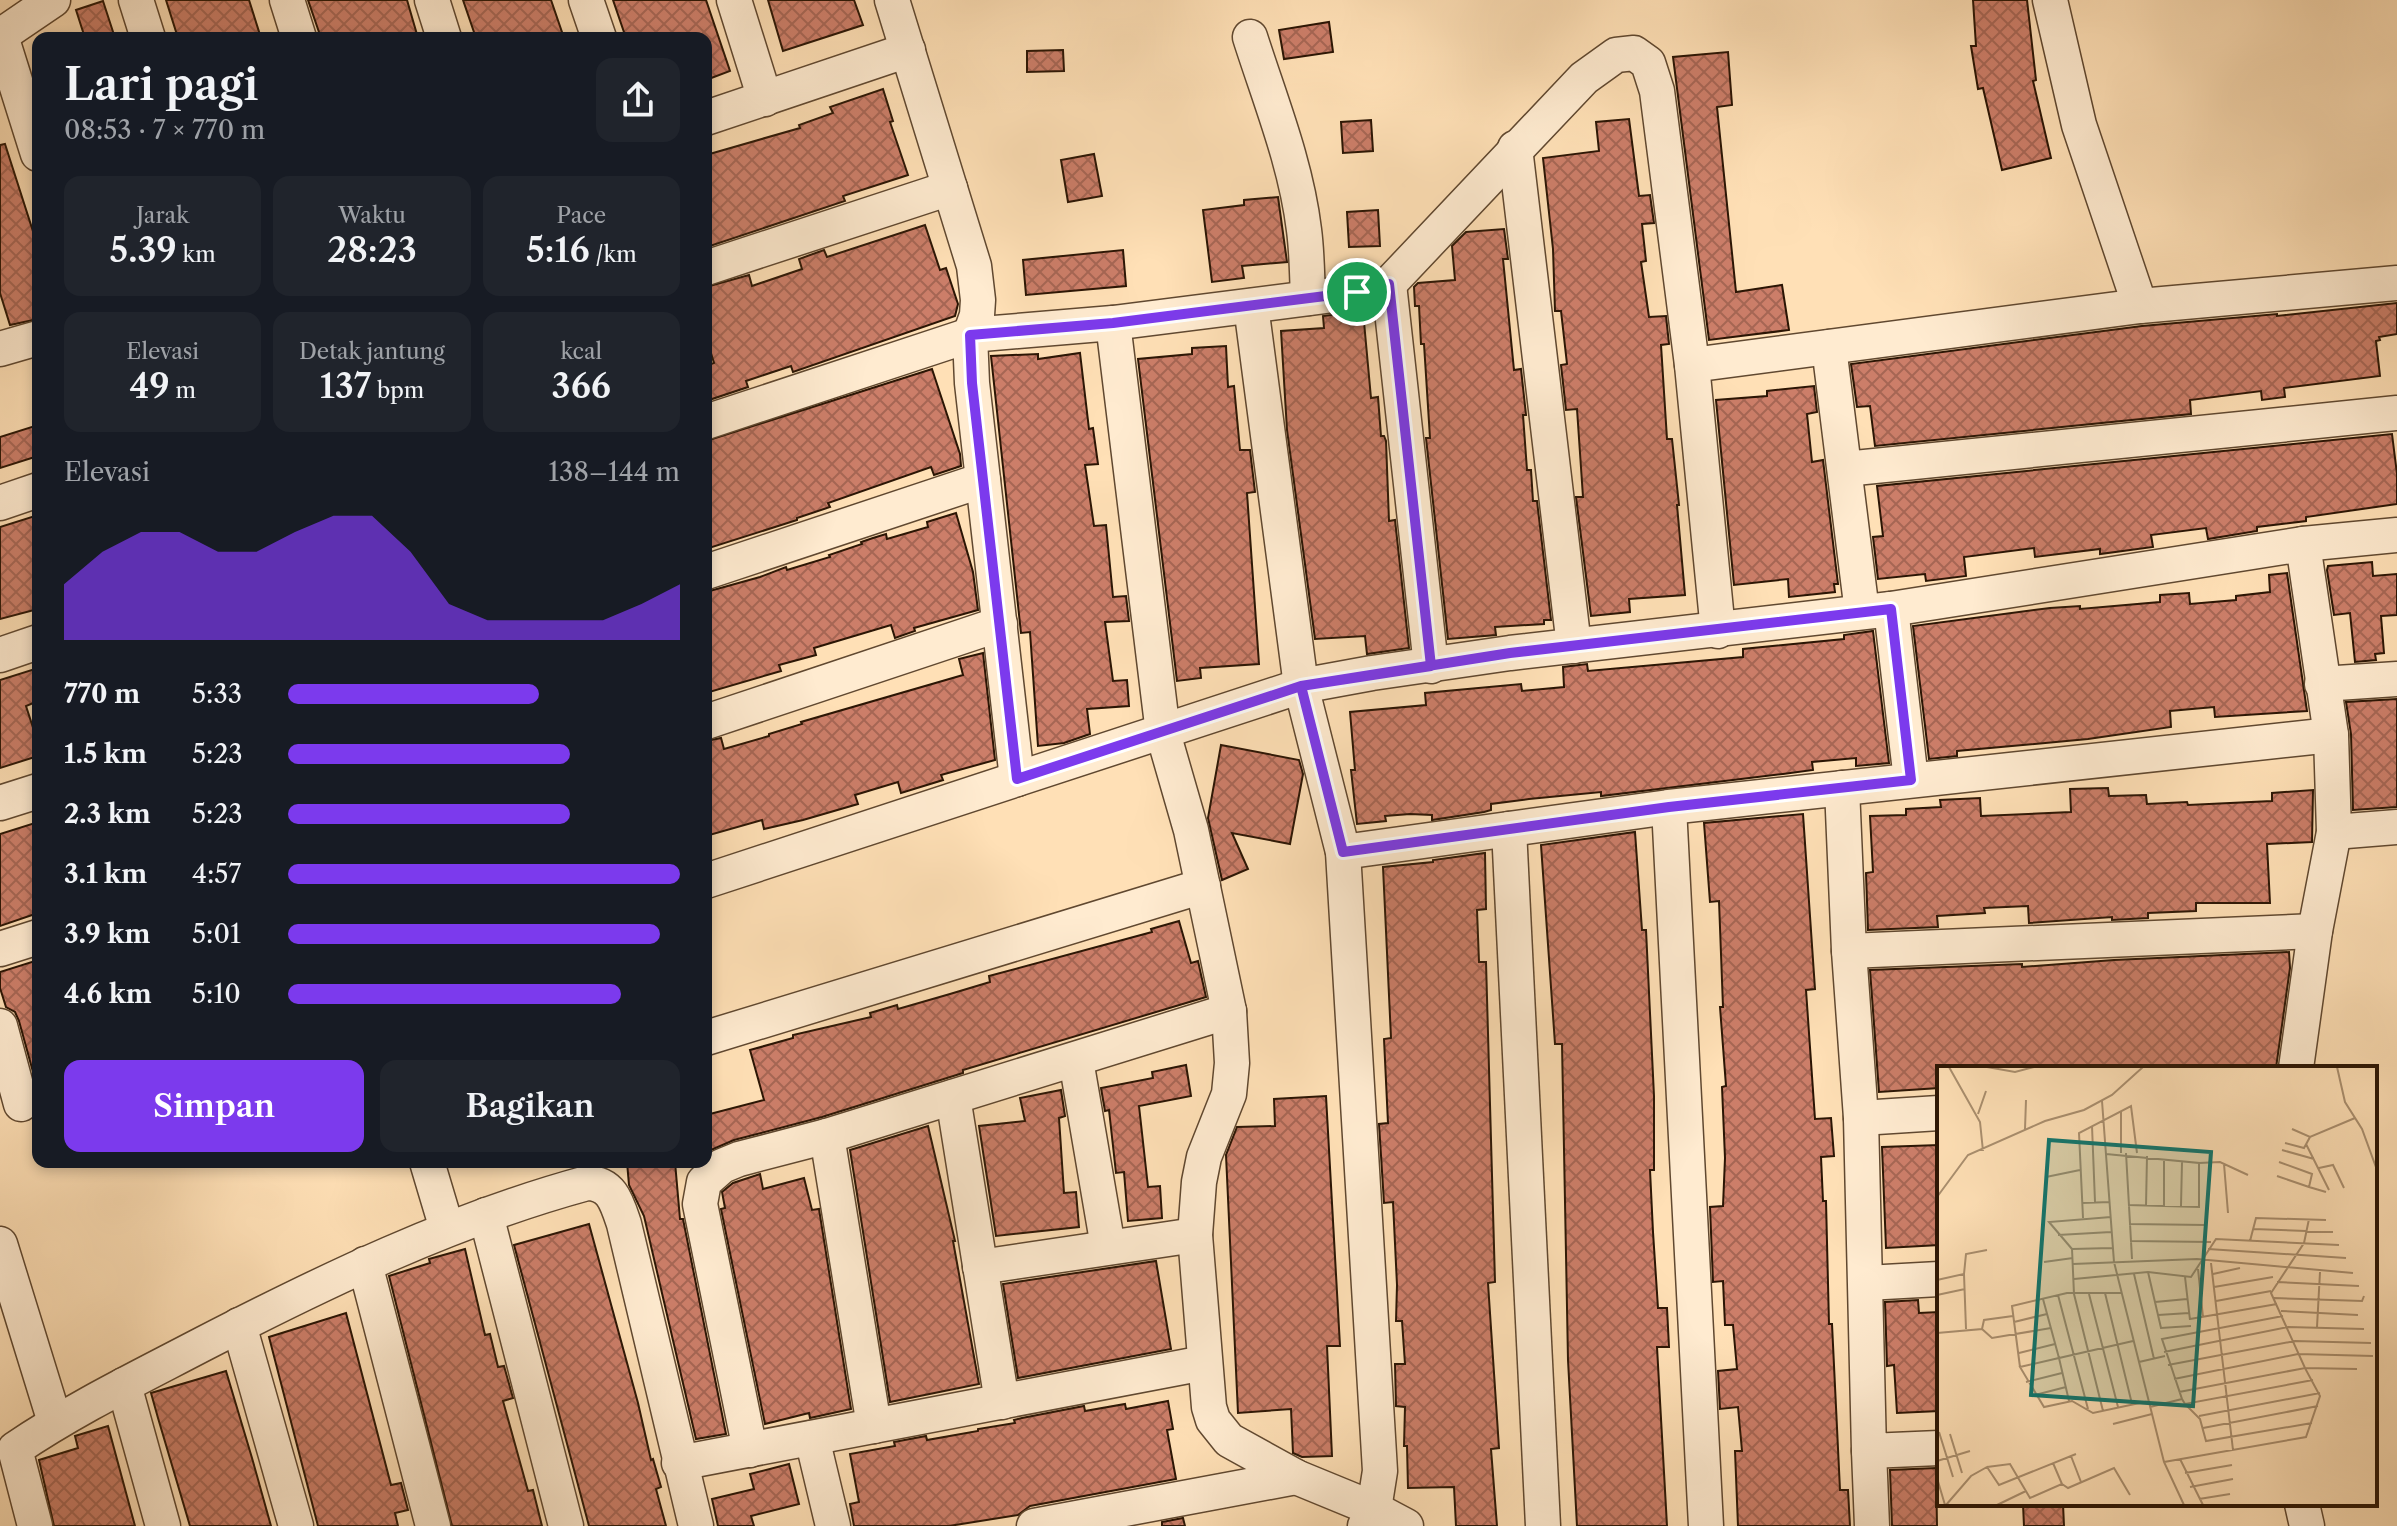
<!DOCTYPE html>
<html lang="id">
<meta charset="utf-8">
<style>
:root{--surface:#171b24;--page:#20242c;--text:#f1f3f6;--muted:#9ea1a6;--accent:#7c3aed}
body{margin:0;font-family:"Libre Caslon Text",serif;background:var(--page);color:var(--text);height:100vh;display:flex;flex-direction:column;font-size:30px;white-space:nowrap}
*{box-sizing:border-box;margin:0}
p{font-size:26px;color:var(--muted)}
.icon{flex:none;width:44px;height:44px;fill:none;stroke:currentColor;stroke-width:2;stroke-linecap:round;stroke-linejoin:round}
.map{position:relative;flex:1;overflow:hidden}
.details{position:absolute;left:32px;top:32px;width:680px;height:1136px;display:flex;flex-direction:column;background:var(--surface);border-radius:16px;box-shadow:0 4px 12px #0003}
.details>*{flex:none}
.pin{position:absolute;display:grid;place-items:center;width:68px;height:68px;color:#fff;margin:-34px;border:4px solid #fff;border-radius:50%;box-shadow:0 2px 8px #0007}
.round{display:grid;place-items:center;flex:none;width:84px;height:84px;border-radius:16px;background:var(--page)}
.overview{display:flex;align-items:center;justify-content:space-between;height:136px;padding:0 32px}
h1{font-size:44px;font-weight:600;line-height:60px}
.figures{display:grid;grid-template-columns:repeat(3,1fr);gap:12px;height:136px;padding:8px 32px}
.figures div{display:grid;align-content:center;border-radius:16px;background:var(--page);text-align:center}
.figures b{font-size:34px;font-weight:600}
.figures small{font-size:22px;font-weight:400}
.figures p{font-size:22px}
.chart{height:224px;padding:16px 32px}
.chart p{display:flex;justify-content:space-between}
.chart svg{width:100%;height:144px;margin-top:8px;fill:var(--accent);opacity:.7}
.primary-button{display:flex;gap:16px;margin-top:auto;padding:16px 32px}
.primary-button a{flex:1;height:92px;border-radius:16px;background:var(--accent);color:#fff;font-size:32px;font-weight:600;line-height:92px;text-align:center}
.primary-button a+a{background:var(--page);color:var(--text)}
ul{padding:0 32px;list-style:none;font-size:26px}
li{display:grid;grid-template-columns:128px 96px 1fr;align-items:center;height:60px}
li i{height:20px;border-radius:10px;background:var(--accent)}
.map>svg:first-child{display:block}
.building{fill:url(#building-cross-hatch);stroke:#2b1504;stroke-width:2}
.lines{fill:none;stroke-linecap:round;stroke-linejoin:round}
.minor-casing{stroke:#604830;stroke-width:37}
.minor{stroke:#ffebd0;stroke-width:34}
.route-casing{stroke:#fff;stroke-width:16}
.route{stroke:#7c3aed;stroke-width:10}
.inset-road{fill:none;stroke:#aa8f6f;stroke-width:2}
.view{fill:#0f766e;fill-opacity:0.15;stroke:#0f766e;stroke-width:4}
.inset-edge{fill:none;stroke:#2b1504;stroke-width:4}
</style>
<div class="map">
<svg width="2397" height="1526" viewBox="0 0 2397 1526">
<defs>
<pattern id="building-cross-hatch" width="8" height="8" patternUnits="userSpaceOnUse" patternTransform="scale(2)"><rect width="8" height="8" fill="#cc7e69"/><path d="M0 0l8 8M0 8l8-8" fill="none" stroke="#a66654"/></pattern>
</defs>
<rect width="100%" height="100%" fill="#ffe0b6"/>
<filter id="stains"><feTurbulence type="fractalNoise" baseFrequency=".0025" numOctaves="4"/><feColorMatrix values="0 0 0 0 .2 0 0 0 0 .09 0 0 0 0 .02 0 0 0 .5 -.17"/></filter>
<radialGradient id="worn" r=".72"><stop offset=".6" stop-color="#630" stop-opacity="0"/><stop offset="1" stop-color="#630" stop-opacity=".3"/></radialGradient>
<g class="building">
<path d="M166,0H249L261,38H178Z"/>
<path d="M308,0H407L418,38H321Z"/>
<path d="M463,0H551L564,38H476Z"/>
<path d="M613,0H706L730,71L706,80V38H626Z"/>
<path d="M768,0H854L863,25L783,51Z"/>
<path d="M1973,0H2027L2036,80L2033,81L2051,158L2002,170L1983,88L1978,89L1971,46H1976Z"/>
<path d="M103,1L115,38H85L76,10Z"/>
<path d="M1329,22L1333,52L1284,59L1279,30Z"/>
<path d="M1063,50L1064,71L1027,72V51Z"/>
<path d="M1728,52L1732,105L1717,107L1736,292L1782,285L1789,330L1709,340L1673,57Z"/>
<path d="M883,89L893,121L890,122L908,175L843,196L845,201L710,246L706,232V155L800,128L799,125L833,113L830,107Z"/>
<path d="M1629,119L1639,196L1650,195L1654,223L1642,224L1646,261L1641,262L1649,317L1666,316L1669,344L1661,345L1667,439H1672L1679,505H1677L1685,595L1629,599L1630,612L1591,616L1576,497H1583L1577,409L1566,410L1561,365L1567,364L1561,311H1555L1553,249L1543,158L1599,151L1596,122Z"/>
<path d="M1371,120L1373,151L1343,153L1341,122Z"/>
<path d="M5,144L38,247V319L10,325L0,293V145Z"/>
<path d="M1094,154L1102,196L1068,202L1061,160Z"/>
<path d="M1278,197L1287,262L1242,266L1244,278L1212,282L1203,210L1244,205V200Z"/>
<path d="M1378,210L1380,246L1349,247L1347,212Z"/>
<path d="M925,225L940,270L946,268L958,304L955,316L793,372L791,366L746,381L748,387L706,401V366L714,363L706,337V287L749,275L752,286L802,269L799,259L824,250L827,257Z"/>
<path d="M1504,229L1508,259H1503L1514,370L1521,369L1526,415H1523L1527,470H1531L1533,501H1537L1551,620H1544V624L1495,627L1496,635L1448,639L1426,438H1430L1424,344H1421L1419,306H1415L1414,287L1418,283L1455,280L1452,246L1466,232Z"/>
<path d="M1123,250L1126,286L1026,295L1023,260Z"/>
<path d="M2397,303V334L2379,337L2380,340L2376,341L2380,376L2284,388L2285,397L2262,400L2261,391L2190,400L2191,414L1875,446L1870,406L1857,407L1851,364L2142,326L2277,314V316Z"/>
<path d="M1363,311L1371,398L1378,397L1381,436H1384L1386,441L1389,521L1395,520L1409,648L1367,654L1365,636L1315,639L1287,430L1281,331L1324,328L1323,316Z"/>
<path d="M1226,346L1228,387L1234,386L1240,450H1250L1255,492L1247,493L1259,664L1200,668L1201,678L1177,681L1138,359L1192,354V348Z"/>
<path d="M1080,353L1089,429L1093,428L1098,464L1085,465L1094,526L1106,525L1113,597L1126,596L1129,621L1105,622L1113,681L1127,680L1129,706L1087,709L1090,734L1064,743L1038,746L1030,632L1021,633L991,356L1038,354V359Z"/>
<path d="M932,369L960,454L961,466L934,475L931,467L828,503L830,507L797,518V520L706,549V441Z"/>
<path d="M1814,386L1817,412L1807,414L1812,462L1823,460L1838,584H1834L1835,592L1789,597L1788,579L1734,585L1716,400L1767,396V391Z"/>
<path d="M38,425V456L0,468V437Z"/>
<path d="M2392,434L2397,474V504L2306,517V521L2257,527V531L2208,539L2206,528L2151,535L2153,547L2100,554V549L2035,557L2034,548L1964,557L1966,576L1926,581L1925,574L1878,579L1873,537L1883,536L1877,486Z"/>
<path d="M956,513L973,572L978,610L914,628L915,631L895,638L891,625L814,648L816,655L779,665L781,671L706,693V592L760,577L786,567L787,570L830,557L829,555L862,544L861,542L873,538L886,534L887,539L928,527L927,522Z"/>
<path d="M38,515V609L0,619V527Z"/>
<path d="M2372,562L2373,576L2397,574V615L2381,616L2384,653L2375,654L2376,660L2355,662L2350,613L2334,615L2327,570L2328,566Z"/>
<path d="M2287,573L2307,711L2215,717L2214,707L2170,711L2171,727L2088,739L1957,751V756L1929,759L1913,626L2050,608L2080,606V609L2160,602V595L2189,593L2190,604L2236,600V596L2270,592L2269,575Z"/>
<path d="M1873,631L1889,763L1856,766V758L1812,762L1813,770L1783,774L1601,796V792L1529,799L1491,804V810L1484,812L1432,820V815L1410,814L1385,816L1386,821L1357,824L1351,770H1355L1350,712L1426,705L1425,693L1521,684L1522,691L1564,687L1563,667L1587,664L1588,671L1743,657V649L1844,639V635Z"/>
<path d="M983,653L995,760L941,775L943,780L901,793L898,782L855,795L858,804L803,820L764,829L762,820L706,836V741L721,738L724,749L769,736V734L802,724L801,722L963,675L959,659Z"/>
<path d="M38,668V701L26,706L38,743V756L0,768V680Z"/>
<path d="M2397,699V807L2353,810L2351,734L2346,702Z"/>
<path d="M1221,745L1299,760L1303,774L1290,844L1232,833L1248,869L1222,880L1208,818Z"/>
<path d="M2108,788L2109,796L2146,795L2147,804L2187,802L2188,805L2272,801V793L2313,790L2312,842L2267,844L2270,903H2196V911L2148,913V918L2112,920V917L2029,923L2028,906L1984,908L1985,913L1937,916L1938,927L1868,930L1866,873L1873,872L1870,816L1906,815V809L1941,807L1940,800L1980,798L1981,816L2071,812L2070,789Z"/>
<path d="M1803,814L1815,989L1806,990L1815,1119L1831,1118L1834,1156L1821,1157L1823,1201H1826L1829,1324H1832L1840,1490H1848L1850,1526H1738L1735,1451H1742L1738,1407L1720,1409L1718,1371L1737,1369L1733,1325H1725L1723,1281L1713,1282L1710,1207L1723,1206L1725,1158L1722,1087L1726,1086L1720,1007H1723L1719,901L1710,902L1704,823Z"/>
<path d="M38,822V913L0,926V834Z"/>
<path d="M1635,832L1642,930H1646L1654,1096V1170H1650L1653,1232L1658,1308H1667L1669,1347H1657L1667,1526H1577L1568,1360L1562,1044H1555L1541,845Z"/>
<path d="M1485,853L1486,909L1477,910L1479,962H1486L1495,1282L1488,1283L1499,1448L1491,1449L1497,1526H1456L1454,1487L1408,1488L1407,1446H1404L1405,1407L1396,1406L1395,1364H1405L1402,1321H1396L1397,1285L1393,1202L1384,1203L1379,1124L1388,1123L1384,1039L1391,1038L1383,867L1433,862V860Z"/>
<path d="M1179,921L1191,963L1198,961L1206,997L963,1070V1073L822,1117L734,1140L711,1150L706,1115L764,1100L750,1050L793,1038V1035L871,1017L870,1013L897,1005L898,1009L950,994L990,982L989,976L1152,932L1151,929Z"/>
<path d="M2289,952L2290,968L2276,1068H1939V1088L1879,1092L1870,970L2022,964V967L2114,960Z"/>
<path d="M38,960V1090L19,1021L15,1012L6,1007L0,988V972Z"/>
<path d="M1186,1065L1191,1096L1139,1106L1148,1187L1160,1186L1162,1218L1128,1221L1124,1172L1116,1173L1109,1110L1105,1111L1101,1088L1153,1078L1152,1072Z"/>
<path d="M1061,1090L1065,1116L1059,1118L1064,1193L1076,1192L1079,1227L996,1236L979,1126L1025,1121L1020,1098Z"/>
<path d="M1326,1096L1340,1346H1327L1332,1456L1302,1457L1293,1453L1291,1409L1238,1413L1226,1155L1237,1127L1275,1126L1274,1099Z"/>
<path d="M928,1126L955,1241H953L979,1384L890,1402L850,1150Z"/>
<path d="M1939,1145V1245L1886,1248L1882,1147Z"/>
<path d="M627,1162H675L680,1219H683L726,1434L696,1439L644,1216L629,1185Z"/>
<path d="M760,1174L763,1189L804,1178L812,1210L819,1209L851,1409L810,1418L809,1413L765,1424L721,1209L725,1208L722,1192L733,1183Z"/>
<path d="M589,1224L638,1403L651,1460L653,1459L661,1487L656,1489L666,1526H589L514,1245Z"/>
<path d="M465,1249L485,1335L490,1334L498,1367L504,1366L513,1398L503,1401L528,1491L533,1490L542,1526H452L389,1276L430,1263L429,1259Z"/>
<path d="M1156,1261L1171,1349L1018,1378L1003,1284Z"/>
<path d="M1918,1300L1919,1313L1939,1312V1411L1897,1413L1894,1365L1887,1366L1885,1302Z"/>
<path d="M346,1313L391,1485L401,1483L408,1510L395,1513L398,1526H318L269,1337Z"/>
<path d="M226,1371L252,1458L271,1526H190L158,1418L151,1393Z"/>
<path d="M1168,1401L1173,1429L1167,1430L1176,1479L1030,1506L1018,1515L949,1526H854L850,1504L859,1502L850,1454L895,1446L894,1442L926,1436L927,1440L978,1431V1429L1015,1423L1014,1420L1022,1418L1084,1406L1085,1411L1125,1404L1126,1409Z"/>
<path d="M108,1426L135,1526H54L39,1460L78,1448L75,1436Z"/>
<path d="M789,1464L799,1504L751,1516L754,1526H718L712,1499L754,1489L750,1474Z"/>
<path d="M1936,1468L1937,1526H1892L1890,1470Z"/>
<path d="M2023,1504H2063L2064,1526H2024Z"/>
<path d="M1183,1518L1185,1526H1162V1522Z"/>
</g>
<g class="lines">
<g class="minor-casing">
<g id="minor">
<path d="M136,0L148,38"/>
<path d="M287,0L299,38"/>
<path d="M432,0L444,38"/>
<path d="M586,0L599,38"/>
<path d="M734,0L765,99"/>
<path d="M892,0L974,266L978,300L977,315L970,335L972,383L1017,779"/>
<path d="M2050,0L2079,125L2140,306"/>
<path d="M0,36L53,0"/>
<path d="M1,36L38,154"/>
<path d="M1250,37C1270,100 1296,163 1304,230C1307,252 1307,276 1308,298"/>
<path d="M706,118L908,50"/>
<path d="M1515,148L1574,646"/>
<path d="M706,268L950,188"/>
<path d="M1389,284L1431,666"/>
<path d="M1251,306L1301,686L1343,852L1380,1471L1374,1509L1365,1526"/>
<path d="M1113,323L1163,733L1191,830L1229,1011L1232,1063L1229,1094L1204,1157L1199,1182L1195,1235L1209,1407L1213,1420L1229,1440L1296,1477L1374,1509L1406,1526"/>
<path d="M1829,347L1862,612"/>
<path d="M0,349L38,338"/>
<path d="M1692,365L2140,306L2397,283"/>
<path d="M706,422L970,335L1113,323L1357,292L1389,284L1584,78L1616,55L1634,53L1648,63L1657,91L1692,365L1718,631"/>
<path d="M1845,469L2397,413"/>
<path d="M0,503L38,490"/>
<path d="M706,572L983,480"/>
<path d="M1891,609L1911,780"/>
<path d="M0,655L38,642"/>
<path d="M2322,684L2397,679"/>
<path d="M706,722L1000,624"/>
<path d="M1842,788L1849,951L1861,1118L1869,1451L1939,1448"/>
<path d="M0,803L38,791"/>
<path d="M1669,807L1706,1526"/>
<path d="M1509,829L1543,1526"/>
<path d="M2334,832L2397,827"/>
<path d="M1343,852L1669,807L2331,735"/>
<path d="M706,881L1301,686L1372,673L1510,653L1891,609L2303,544L2397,535"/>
<path d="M0,949L38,937"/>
<path d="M1849,951L2315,931"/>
<path d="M0,1026L21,1104"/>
<path d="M706,1038L1203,886"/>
<path d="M1076,1060L1108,1247"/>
<path d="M2296,1068L2315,931L2334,832L2331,735L2303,544"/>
<path d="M953,1097L1002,1402"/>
<path d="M1861,1118L1939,1113"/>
<path d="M827,1136L874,1426"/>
<path d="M427,1162L447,1229"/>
<path d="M486,1215L566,1526"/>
<path d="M0,1244L55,1422"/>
<path d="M365,1264L433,1526"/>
<path d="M980,1267L1195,1235"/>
<path d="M1866,1283L1939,1279"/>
<path d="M239,1325L296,1526"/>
<path d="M124,1385L163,1526"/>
<path d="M812,1438L833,1526"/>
<path d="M750,1450L700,1204L704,1182L722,1166L739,1159L827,1136L1229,1011"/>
<path d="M1869,1451L1872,1526"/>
<path d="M679,1463L1204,1363"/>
<path d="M2302,1504L2307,1526"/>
<path d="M35,1526L15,1449C74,1409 138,1378 201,1345C325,1281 451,1220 587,1183C612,1183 617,1203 624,1224L696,1526"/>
<path d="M1034,1526L1296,1477"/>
</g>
</g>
<use href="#minor" class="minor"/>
</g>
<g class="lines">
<g class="route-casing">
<path id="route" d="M1357,292L1113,323L970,335L972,383L1017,779L1301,686L1510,653L1891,609L1911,780L1669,807L1343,852L1301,686L1431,666L1389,284L1357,292"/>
</g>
<use href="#route" class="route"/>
</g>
<g transform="translate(1937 1066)">
<rect width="440" height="440" fill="#ffe0b6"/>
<path class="inset-road" d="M12,1L43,56L46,85M50,1L78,6L97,1M400,1L408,36L425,63L440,104M165,35L177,196L227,396L247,439M41,48L49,25M155,60L158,136M88,63L89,34M355,63L373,71L418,52M348,77L367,82L373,71M369,78L392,124M345,84L377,93M184,87V45M189,87L195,193M169,88L262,97V141L191,139M342,96L375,108L372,121L389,126M262,97L283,96L311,109M287,98L291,147M382,102L396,99L407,122M340,110L372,121M109,111L143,104M0,131L31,89L108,55L147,44L175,29L206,1M145,137L173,136M209,140L210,90M227,140V94M244,140L245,96M146,152L142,67L194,40L200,87M372,153L367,177L334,227L368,302L420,303M192,158L269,159M316,163L396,166M121,169L174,166M193,175L274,176M313,175L319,152L389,154M135,183L175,182M271,183L409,192M107,196L136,192M274,197L296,384M136,198L260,193L416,207M261,203L266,251M211,206L224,262L254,260M27,208L29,263M197,208L217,293M276,208L303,202M248,211L253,254M137,213L211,206L254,211L279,173L402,179M0,214L27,208L29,188L50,184M340,216L422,220M277,221L336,211M168,227L195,338M152,228L181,341M0,229L28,223M121,229L151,343M337,232L425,235L427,230M106,233L122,292L196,275M279,235L334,225M218,236L250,233M344,245L421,249M221,249L252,247M346,250L225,273L245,333L248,338L376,314M253,253L340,238M77,256L110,248M380,261L383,206M45,263L55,272L114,262M0,267L45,263L47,254L76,250M227,286L351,261L427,263M82,287L118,278M202,296L228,290M231,299L358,275L434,277M83,301L75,240L130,227H184M237,313L361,288L436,290M89,316L125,307M98,329L129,321M132,335L122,292L83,301L107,341L135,335L156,347L212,335M248,338L263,353L269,375L375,357M213,341L245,333M166,345L137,228L135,183L112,156L174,151M262,350L383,327M176,358L215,348M266,362L381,340M2,366L16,411M13,368L25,407M134,390L144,416M243,393L266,439M0,395L33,385M227,396L369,371L383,330L368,302L242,326M50,401L73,398L93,432L125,418L116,397M248,407L295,399M0,412L8,439M125,418L131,422L177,402L193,429M253,421L296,413M262,433L293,428M9,439L34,410L50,401L62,419L139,388M60,439L89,425"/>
<path class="view" d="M112,74L274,86L256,340L94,329Z"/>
<rect width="440" height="440" class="inset-edge"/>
</g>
<rect width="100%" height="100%" filter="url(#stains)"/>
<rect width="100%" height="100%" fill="url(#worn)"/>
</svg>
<div class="pin" style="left:1357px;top:292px;background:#1e9e55"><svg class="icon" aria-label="arrive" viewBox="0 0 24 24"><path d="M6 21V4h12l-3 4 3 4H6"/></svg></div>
<section class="details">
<div class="overview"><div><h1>Lari pagi</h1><p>08:53 · 7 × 770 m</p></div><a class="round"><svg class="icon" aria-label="share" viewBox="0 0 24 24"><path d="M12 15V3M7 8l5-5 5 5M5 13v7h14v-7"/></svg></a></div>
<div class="figures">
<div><p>Jarak</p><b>5.39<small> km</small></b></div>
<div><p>Waktu</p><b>28:23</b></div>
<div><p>Pace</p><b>5:16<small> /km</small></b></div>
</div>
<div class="figures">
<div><p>Elevasi</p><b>49<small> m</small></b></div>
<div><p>Detak jantung</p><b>137<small> bpm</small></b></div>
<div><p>kcal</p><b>366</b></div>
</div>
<div class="chart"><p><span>Elevasi</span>138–144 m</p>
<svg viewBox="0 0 160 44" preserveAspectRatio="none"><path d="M0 44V27L10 17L20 11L30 11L40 17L50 17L60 11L70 6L80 6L90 17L100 33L110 38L120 38L130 38L140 38L150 33L160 27V44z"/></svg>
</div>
<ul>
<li><b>770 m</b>5:33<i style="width:64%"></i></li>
<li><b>1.5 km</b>5:23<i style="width:72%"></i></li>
<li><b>2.3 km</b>5:23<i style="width:72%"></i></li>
<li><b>3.1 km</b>4:57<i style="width:100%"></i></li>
<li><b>3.9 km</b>5:01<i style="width:95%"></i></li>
<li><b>4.6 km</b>5:10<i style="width:85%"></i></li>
</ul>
<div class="primary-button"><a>Simpan</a><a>Bagikan</a></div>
</section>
</div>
